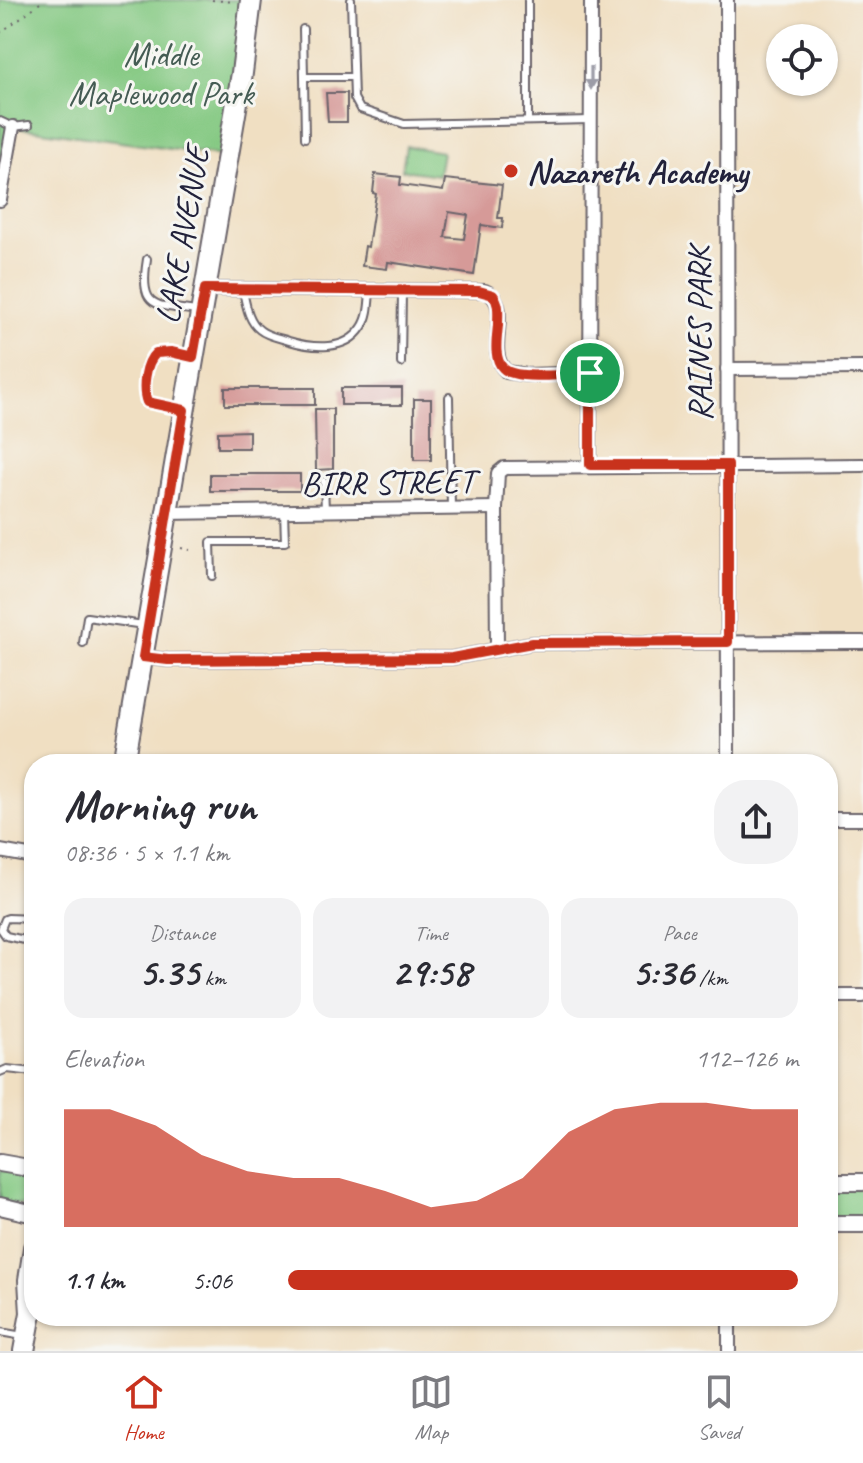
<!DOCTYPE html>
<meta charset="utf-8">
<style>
:root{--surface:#fff;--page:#f2f2f3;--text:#2b2b33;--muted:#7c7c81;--line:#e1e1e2;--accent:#c8321e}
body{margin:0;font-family:Caveat,sans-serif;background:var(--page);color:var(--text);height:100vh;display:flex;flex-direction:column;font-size:30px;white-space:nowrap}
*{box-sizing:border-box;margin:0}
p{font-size:26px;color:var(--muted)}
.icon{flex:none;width:44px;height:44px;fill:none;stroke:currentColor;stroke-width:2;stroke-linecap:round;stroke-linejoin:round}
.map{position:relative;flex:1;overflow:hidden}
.side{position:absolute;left:24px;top:754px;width:814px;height:572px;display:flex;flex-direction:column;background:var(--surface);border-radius:32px;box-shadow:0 2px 6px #0004}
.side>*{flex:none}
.fabs{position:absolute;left:766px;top:24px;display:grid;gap:16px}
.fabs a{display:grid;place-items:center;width:72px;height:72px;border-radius:50%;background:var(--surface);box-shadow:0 2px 6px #0004;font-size:40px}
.pin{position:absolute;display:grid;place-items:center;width:68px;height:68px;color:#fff;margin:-34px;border:4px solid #fff;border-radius:50%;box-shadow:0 2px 8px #0007}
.round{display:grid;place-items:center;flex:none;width:84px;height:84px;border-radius:32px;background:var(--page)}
.headline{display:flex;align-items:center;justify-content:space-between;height:136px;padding:0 40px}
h1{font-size:44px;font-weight:700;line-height:60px}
.metrics{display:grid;grid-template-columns:repeat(3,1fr);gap:12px;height:136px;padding:8px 40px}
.metrics div{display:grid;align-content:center;border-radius:20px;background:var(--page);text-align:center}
.metrics b{font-size:40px;font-weight:700}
.metrics small{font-size:22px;font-weight:400}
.metrics p{font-size:22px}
.chart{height:224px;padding:16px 40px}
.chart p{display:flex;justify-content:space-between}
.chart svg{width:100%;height:144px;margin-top:8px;fill:var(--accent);opacity:.7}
ul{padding:0 40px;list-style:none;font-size:26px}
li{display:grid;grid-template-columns:128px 96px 1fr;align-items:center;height:60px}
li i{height:20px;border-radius:10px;background:var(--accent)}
.tab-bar{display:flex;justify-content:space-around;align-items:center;height:112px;border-top:2px solid var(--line);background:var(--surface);font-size:22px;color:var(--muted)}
.tab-bar a{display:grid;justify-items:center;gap:4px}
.tab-bar .selected{color:var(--accent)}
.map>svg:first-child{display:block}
.green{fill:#85c983;stroke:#54765f;stroke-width:2}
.building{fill:#d69a98;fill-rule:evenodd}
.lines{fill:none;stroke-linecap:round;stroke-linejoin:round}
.service-casing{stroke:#6a646a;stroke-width:10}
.minor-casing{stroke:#6a646a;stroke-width:16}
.tertiary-casing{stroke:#6a646a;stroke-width:20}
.primary-casing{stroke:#6a646a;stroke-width:24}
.path{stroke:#6a646a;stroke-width:2;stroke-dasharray:2 6;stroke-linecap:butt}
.service{stroke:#fff;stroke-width:6}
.minor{stroke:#fff;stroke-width:12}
.tertiary{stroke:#fff;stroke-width:16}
.primary{stroke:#fff;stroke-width:20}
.oneway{fill:#9c9ca7}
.route-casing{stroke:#fff;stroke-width:16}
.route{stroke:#c8321e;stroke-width:10}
.poi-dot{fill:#c8321e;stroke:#f6f6f2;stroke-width:3}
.labels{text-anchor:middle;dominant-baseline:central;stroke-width:6;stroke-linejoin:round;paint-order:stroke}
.park-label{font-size:34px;fill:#455c54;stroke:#f6f6f2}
.poi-label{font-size:34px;font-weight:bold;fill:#22223b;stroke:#f6f6f2;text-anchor:start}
.street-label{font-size:34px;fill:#22223b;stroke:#f6f6f2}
</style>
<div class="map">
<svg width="863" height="1351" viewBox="0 0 863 1351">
<rect width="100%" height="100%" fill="#f6f6f2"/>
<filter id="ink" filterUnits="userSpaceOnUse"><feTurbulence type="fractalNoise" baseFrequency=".0125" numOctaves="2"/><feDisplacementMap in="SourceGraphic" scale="16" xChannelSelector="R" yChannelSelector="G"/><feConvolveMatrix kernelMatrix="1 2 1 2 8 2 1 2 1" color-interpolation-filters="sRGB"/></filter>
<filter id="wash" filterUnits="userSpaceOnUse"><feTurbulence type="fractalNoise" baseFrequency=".006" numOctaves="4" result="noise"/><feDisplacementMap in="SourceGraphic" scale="32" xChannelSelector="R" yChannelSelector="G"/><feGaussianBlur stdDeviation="1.8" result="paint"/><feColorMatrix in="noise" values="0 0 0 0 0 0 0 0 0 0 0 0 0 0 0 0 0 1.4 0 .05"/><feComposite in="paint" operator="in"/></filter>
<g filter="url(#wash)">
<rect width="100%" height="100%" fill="#f0dfc2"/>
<g class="green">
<path d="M0,0H251L228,157L14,127L0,202Z"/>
<path d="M406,146L442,152L438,175L402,170Z"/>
<path d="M0,1170L32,1176C35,1185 32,1198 27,1206L0,1202Z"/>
<rect x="828" y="1188" width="35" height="31"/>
</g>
<g id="blocks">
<g class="building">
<path d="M326,93H347V122H328Z"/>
<path d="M375,174L401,177L400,185L443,191L445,179L502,185L498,218H503L502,228L481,225L474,275L388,262L387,269L362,266L365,246L368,247L376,194L373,193ZM449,212L468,215L464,239L445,237Z"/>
<rect x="225" y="388" width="90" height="17"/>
<rect x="341" y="388" width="61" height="17"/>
<rect x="414" y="399" width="17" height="61"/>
<path d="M315,409H333V469L316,470Z"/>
<path d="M249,431V448H218V432Z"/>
<rect x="210" y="474" width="90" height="17"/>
</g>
</g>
</g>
<g filter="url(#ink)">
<use href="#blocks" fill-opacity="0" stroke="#6a646a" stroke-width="2"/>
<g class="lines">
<g class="service-casing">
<g id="service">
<path d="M351,0L354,98L360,109L404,124L591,120"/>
<path d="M303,29L304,77"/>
<path d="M528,120V0"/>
<path d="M0,121L13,127L29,125"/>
<path d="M305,138L304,77H353"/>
<path d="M147,259C139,309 154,305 198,311"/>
<path d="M243,291C246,304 248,321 260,330C267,336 280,338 289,341C312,348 346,352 362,327C369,317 369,303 370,291"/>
<path d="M401,363L402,291"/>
<path d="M449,397L451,509"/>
<path d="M181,410L147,402C142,389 145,363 156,353L188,356"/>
<path d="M324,481L325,511"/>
<path d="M212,576L211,542H285L284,511"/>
<path d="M83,643L87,617L144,625"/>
<path d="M34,919L8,918L5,919L1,929L6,936L34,942"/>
<path d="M0,1072L7,1069L34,1072"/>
<path d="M0,1332L23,1336"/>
</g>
</g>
<g class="minor-casing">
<g id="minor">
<path d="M727,0L728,764"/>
<path d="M0,200L13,127"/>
<path d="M205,289L485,291C516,305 482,351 507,372L527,375L590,373"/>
<path d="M727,369L863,368"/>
<path d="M590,465L591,0"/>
<path d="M166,513L496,508"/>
<path d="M497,649L496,508L498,473L504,468L863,465"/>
<path d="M143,657L168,660L452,658L532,643L863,642"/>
<path d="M828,819H863"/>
<path d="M0,851L34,857"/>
<path d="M828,996H863"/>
<path d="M729,1316V1351"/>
</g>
</g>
<g class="tertiary-casing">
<g id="tertiary">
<path d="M0,1163L34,1169"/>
<path d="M828,1182H863"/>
<path d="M0,1206L34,1214"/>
<path d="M828,1224H863"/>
</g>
</g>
<g class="primary-casing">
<g id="primary">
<path d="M124,764L242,73L251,0"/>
<path d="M24,1351L31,1313L29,1280L34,1248"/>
</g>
</g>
<g class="path">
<path d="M212,0L235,2"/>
<path d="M0,33L44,0"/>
<path d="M181,548L190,550"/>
</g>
<use href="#service" class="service"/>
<use href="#minor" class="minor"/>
<use href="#tertiary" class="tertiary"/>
<use href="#primary" class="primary"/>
</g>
<defs><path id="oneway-solid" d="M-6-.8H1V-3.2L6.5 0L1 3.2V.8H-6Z" transform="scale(2)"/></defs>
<use class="oneway" href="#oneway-solid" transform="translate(591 78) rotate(90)"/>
</g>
<g class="lines" filter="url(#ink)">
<g class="route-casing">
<path id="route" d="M205,289L479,291L493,295C500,304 498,313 498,325C497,338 493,358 503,368C514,381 572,374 590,373V465H728V642L532,643L452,658L168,660L143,657L184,410L147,402C142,389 145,363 156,353L171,352L193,357Z"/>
</g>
<use href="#route" class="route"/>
</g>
<circle class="poi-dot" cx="511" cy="171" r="8"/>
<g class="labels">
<g class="park-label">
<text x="161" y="54">Middle<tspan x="161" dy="39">Maplewood Park</tspan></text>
</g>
<g class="poi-label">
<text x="527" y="171">Nazareth Academy</text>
</g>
<g class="street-label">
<text transform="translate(182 235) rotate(-80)">LAKE AVENUE</text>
<text transform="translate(699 334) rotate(-90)">RAINES PARK</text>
<text transform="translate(388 482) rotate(-1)">BIRR STREET</text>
</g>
</g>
</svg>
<div class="fabs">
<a><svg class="icon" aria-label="locate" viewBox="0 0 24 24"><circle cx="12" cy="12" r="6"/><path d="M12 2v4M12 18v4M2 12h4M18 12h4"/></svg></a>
</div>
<div class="pin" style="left:590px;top:373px;background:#1e9e55"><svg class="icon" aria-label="arrive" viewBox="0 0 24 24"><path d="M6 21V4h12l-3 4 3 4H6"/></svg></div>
<section class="side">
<div class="headline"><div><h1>Morning run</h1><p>08:36 · 5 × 1.1 km</p></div><a class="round"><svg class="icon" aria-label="share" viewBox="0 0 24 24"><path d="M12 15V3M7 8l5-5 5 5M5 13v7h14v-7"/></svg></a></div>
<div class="metrics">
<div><p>Distance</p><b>5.35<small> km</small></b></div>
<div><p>Time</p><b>29:58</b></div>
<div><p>Pace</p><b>5:36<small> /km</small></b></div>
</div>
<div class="chart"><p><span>Elevation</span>112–126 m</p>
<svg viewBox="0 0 160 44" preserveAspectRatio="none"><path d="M0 44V8L10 8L20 13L30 22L40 27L50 29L60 29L70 33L80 38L90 36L100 29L110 15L120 8L130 6L140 6L150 8L160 8V44z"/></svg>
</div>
<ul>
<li><b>1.1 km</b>5:06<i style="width:100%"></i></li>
</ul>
</section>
</div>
<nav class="tab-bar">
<a class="selected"><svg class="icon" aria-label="home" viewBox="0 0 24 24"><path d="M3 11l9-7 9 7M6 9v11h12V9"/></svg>Home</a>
<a><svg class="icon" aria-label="map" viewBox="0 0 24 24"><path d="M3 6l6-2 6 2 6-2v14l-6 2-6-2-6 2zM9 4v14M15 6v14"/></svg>Map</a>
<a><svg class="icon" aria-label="saved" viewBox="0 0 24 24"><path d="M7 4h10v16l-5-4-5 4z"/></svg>Saved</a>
</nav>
